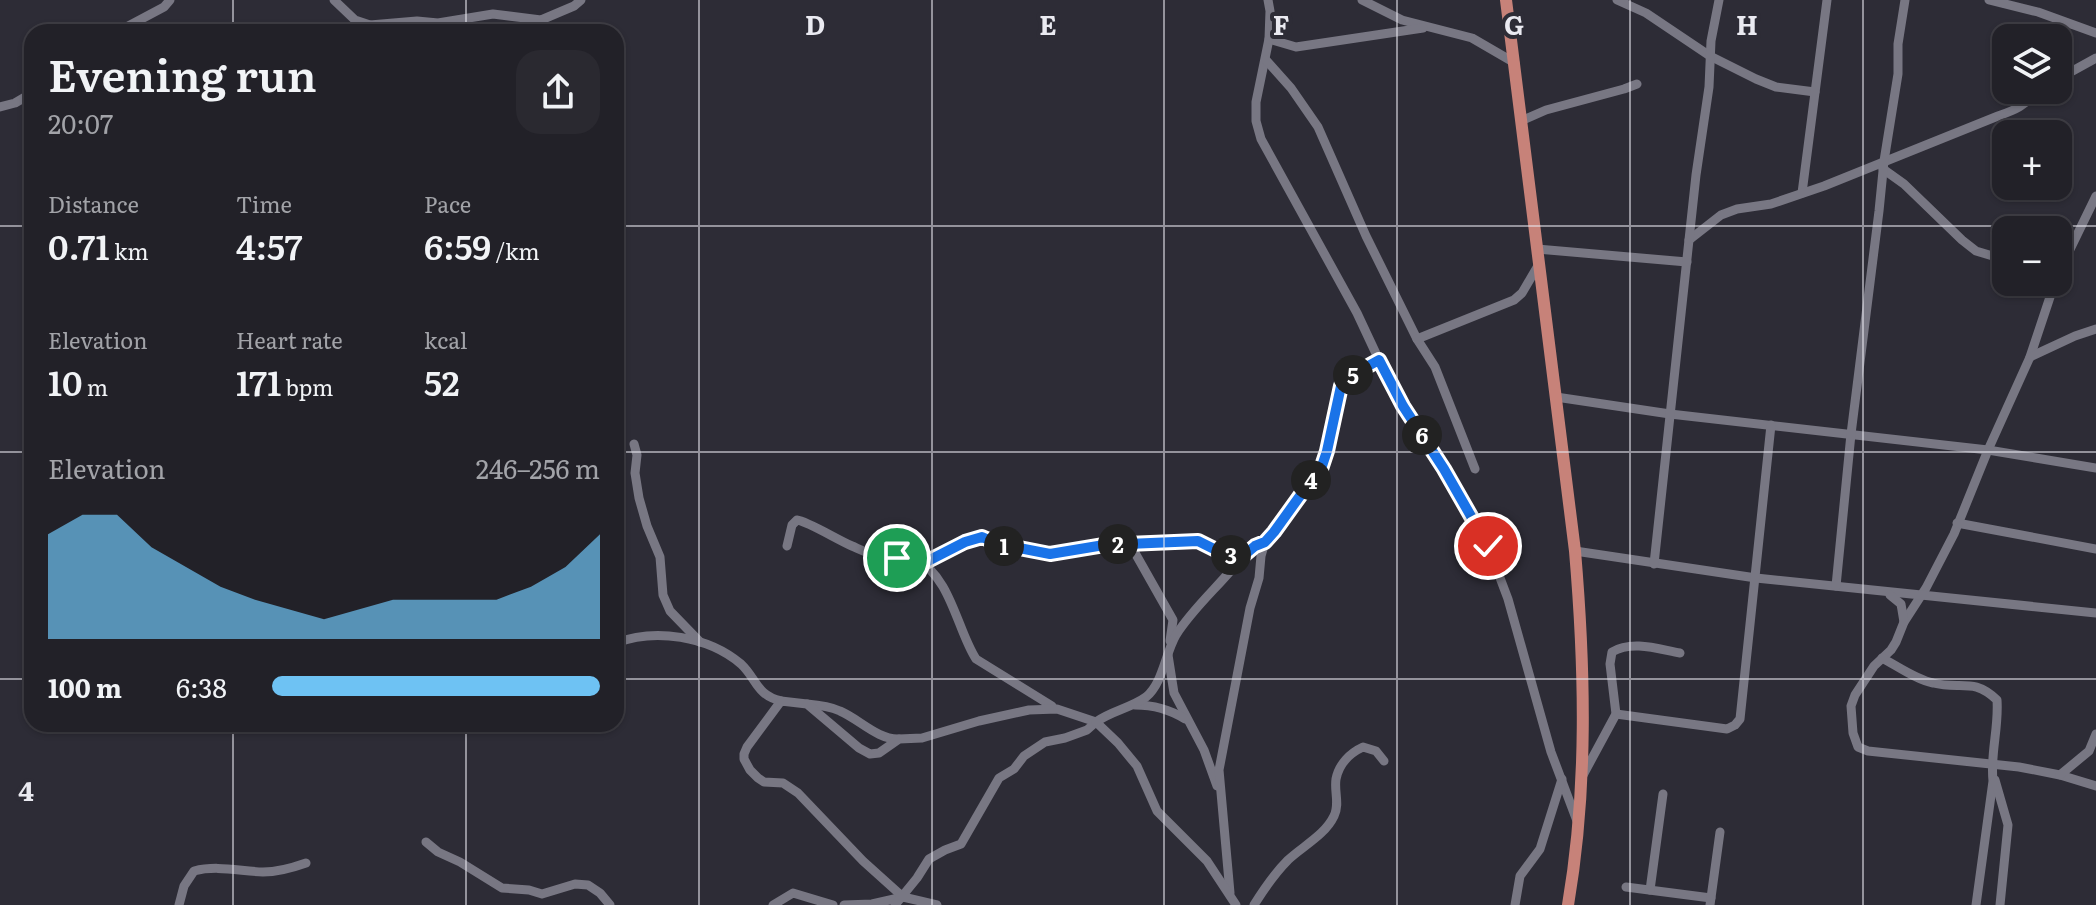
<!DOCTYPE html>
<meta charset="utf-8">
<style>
:root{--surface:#222128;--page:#2a2930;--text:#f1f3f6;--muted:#a2a3a8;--line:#3f3e45;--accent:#6ec2f3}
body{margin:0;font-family:Literata,serif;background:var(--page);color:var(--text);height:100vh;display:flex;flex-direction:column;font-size:30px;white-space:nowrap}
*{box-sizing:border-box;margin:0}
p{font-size:26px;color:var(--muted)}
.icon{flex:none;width:44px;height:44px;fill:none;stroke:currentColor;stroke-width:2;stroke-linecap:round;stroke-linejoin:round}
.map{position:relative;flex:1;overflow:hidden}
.sheet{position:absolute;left:24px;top:24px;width:600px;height:708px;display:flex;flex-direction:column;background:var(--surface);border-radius:24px;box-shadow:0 2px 6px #0004,0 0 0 2px var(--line)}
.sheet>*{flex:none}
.tools{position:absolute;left:1992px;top:24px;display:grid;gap:16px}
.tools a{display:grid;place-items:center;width:80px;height:80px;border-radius:16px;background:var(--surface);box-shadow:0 2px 6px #0004,0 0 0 2px var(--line);font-size:40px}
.pin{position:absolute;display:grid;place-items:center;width:68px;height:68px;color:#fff;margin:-34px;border:4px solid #fff;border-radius:50%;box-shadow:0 2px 8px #0007}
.km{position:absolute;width:40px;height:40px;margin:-20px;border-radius:50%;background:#222;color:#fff;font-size:22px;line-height:40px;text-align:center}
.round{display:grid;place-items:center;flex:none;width:84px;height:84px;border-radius:24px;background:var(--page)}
.summary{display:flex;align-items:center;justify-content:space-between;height:136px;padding:0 24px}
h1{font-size:44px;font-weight:600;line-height:60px}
.metrics{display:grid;grid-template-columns:repeat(3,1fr);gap:12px;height:136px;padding:8px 24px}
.metrics div{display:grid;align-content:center}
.metrics b{font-size:34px;font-weight:600}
.metrics small{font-size:22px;font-weight:400}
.metrics p{font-size:22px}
.chart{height:224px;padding:16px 24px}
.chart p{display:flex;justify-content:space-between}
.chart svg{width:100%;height:144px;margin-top:8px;fill:var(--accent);opacity:.7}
ul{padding:0 24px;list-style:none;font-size:26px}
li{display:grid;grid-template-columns:128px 96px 1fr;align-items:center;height:60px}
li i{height:20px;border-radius:10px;background:var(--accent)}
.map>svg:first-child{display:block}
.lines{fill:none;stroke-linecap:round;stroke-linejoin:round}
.minor{stroke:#787783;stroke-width:9}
.major{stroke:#c78279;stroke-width:12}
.route-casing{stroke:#fff;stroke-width:16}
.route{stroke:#1a73e8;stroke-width:10}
.grid{fill:none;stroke:#eaeaf1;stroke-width:2;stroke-opacity:0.55}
.grid-label{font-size:26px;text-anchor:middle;font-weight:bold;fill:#eaeaf1;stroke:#2d2c36;stroke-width:8;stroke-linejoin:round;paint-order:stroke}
</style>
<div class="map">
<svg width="2096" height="905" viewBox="0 0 2096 905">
<rect width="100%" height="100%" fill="#2d2c36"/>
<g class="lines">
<g class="minor">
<path d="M334,0L355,20L370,25L417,21L438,23L493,14L541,20L574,6L581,0"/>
<path d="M1268,0L1270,11L1269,39L1256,102V121L1261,139L1357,313L1379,360L1403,406L1444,469L1488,546L1508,599L1551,752L1577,821"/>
<path d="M1362,0L1402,20L1472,38L1515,63"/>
<path d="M1617,0L1646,13L1710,56L1756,79L1776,87L1815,92"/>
<path d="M1989,0L2038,12L2096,33"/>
<path d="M117,32L164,7L170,0"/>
<path d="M344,32L370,25"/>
<path d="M1269,39L1296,47L1423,28"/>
<path d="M1266,60L1291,88L1318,127L1366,236L1417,339L1435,367L1475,469"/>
<path d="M2058,79L2096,58"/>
<path d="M0,107L15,103L32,93"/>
<path d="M1521,121L1546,110L1624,89L1637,84"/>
<path d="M1883,169L1904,184L1962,240L1976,251L2006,260"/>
<path d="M1802,193L1827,0"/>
<path d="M1689,240L1721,215L1737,209L1771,204L1824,186L1998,116C2015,110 2026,106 2036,90"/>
<path d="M1537,249L1687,262"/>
<path d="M2058,274L2096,196"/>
<path d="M2055,282L2030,357L1988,450L1954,534L1926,588L1904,622L1896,642L1891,650L1874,666L1855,695L1851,706L1853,733L1858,747L1868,751L2019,767L2060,775L2096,786"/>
<path d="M1417,339L1514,300L1522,293L1539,264"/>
<path d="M2030,357L2075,336L2096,329"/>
<path d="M1556,397L1670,414L1988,450L2096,468"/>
<path d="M634,444L637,455L635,473L639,498L647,526L660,557L663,595L670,611L700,642"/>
<path d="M1957,523L2096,549"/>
<path d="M1130,544L1173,620L1170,641"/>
<path d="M787,546L792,525L797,520C807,521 838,540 852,546C859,549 867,553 875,555C888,558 905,555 917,561C950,575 958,632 976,659L1052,706"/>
<path d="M1575,551L1756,578L2096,613"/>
<path d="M922,564L965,542L982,537L998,544L1050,554L1104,545L1175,541H1198L1222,553L1242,557"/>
<path d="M1654,564L1696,175L1709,87L1711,41L1719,0"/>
<path d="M1836,586L1851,434L1879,211L1884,161L1898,74V44L1905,0"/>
<path d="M1890,595L1901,604L1904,622"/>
<path d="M616,643C655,628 708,636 741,664C757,679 756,695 781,701"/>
<path d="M1168,655L1174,693L1204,750L1217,786"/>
<path d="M1882,658C1897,666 1917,680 1933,683C1961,690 1973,677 1997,700C1999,728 1990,754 1993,781L1976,905"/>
<path d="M807,704C819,705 829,706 840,711C859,719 878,740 899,739"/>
<path d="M1135,705C1154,705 1169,709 1185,719"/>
<path d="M1616,714L1727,729L1735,725L1740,719L1771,425"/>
<path d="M2060,775L2089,751L2096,734"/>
<path d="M1582,777L1616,714L1610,664L1612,652C1632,640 1658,649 1680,653"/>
<path d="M1995,780L2008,825L2000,905"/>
<path d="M426,842L438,852L460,862L502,888L529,890L542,894L575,884L588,885L600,893L610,905"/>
<path d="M1626,887L1711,898"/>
<path d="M1650,890L1663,794"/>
<path d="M1230,893L1219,770L1250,608L1259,578L1261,556L1265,542"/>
<path d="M179,905L184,886L194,871C217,865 239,871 263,872C278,872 292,868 306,863"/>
<path d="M773,905L793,893L833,905"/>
<path d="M844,905L872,904L903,897"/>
<path d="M895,905L917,878L929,859L945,850L961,844L999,778L1014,769L1024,756L1045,742L1065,738L1087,730L1096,722L1057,709L1029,710L979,721L922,738L899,739L879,753L870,754L859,748L807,704L781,701L747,747L744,754V759L750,770L758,778L764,782L783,783L798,793L863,861L903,897L937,905"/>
<path d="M1236,905L1207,861L1157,811L1137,766L1118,743L1096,722C1111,711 1131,708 1146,697C1163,683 1165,654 1176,635C1195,605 1224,582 1245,553L1255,546L1265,542L1274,532L1321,469L1327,451L1341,386L1352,375L1379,360"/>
<path d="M1254,905C1264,889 1275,873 1288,860C1303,846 1325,835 1334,816C1340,804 1334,792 1336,779C1339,764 1350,753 1363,747L1376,751L1384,761"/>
<path d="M1515,905L1520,876L1540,849L1562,779"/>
<path d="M1710,905L1720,832"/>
</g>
<path class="major" d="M1506,0L1575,551C1585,669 1588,788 1568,905"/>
</g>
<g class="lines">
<g class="route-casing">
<path id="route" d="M897,558L916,560L922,564L965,542L982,537L998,544L1050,554L1104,545L1198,541L1222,553L1242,557L1255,546L1265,542L1274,532L1310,482L1321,469L1327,451L1341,386L1352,375L1379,360L1403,406L1444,469L1488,546"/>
</g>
<use href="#route" class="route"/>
</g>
<path class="grid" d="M233,0V32M466,0V32M699,0V905M932,0V905M1164,0V905M1397,0V905M1630,0V905M1863,0V905M0,226H32M616,226H2096M0,452H32M616,452H2096M0,679H32M616,679H2096M233,724V905M466,724V905"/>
<g class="grid-label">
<text x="815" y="35">D</text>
<text x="1048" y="35">E</text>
<text x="1281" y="35">F</text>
<text x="1514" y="35">G</text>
<text x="1747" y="35">H</text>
<text x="26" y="801">4</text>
</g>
</svg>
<div class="tools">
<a><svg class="icon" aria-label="layers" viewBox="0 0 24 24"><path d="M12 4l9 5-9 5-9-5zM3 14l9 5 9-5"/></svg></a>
<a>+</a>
<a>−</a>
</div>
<div class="pin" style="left:897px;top:558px;background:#1e9e55"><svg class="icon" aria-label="arrive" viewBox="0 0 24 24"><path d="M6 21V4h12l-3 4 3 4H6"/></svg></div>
<div class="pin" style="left:1488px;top:546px;background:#d93025"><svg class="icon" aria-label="check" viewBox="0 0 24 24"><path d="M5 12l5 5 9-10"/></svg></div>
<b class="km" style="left:1004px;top:546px">1</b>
<b class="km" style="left:1118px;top:544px">2</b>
<b class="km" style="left:1231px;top:555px">3</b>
<b class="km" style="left:1311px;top:480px">4</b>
<b class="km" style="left:1353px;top:375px">5</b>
<b class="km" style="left:1422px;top:435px">6</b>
<section class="sheet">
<div class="summary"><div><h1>Evening run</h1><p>20:07</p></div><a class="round"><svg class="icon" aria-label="share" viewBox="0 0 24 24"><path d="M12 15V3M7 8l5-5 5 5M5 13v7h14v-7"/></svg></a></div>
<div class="metrics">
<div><p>Distance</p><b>0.71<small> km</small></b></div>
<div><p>Time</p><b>4:57</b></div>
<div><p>Pace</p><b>6:59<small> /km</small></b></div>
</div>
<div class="metrics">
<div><p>Elevation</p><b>10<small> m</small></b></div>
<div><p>Heart rate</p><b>171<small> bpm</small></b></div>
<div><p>kcal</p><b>52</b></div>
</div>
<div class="chart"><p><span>Elevation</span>246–256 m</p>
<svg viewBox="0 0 160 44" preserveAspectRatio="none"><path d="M0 44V12L10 6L20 6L30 16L40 22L50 28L60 32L70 35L80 38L90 35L100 32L110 32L120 32L130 32L140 28L150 22L160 12V44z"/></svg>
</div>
<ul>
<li><b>100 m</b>6:38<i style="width:100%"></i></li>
</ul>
</section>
</div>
